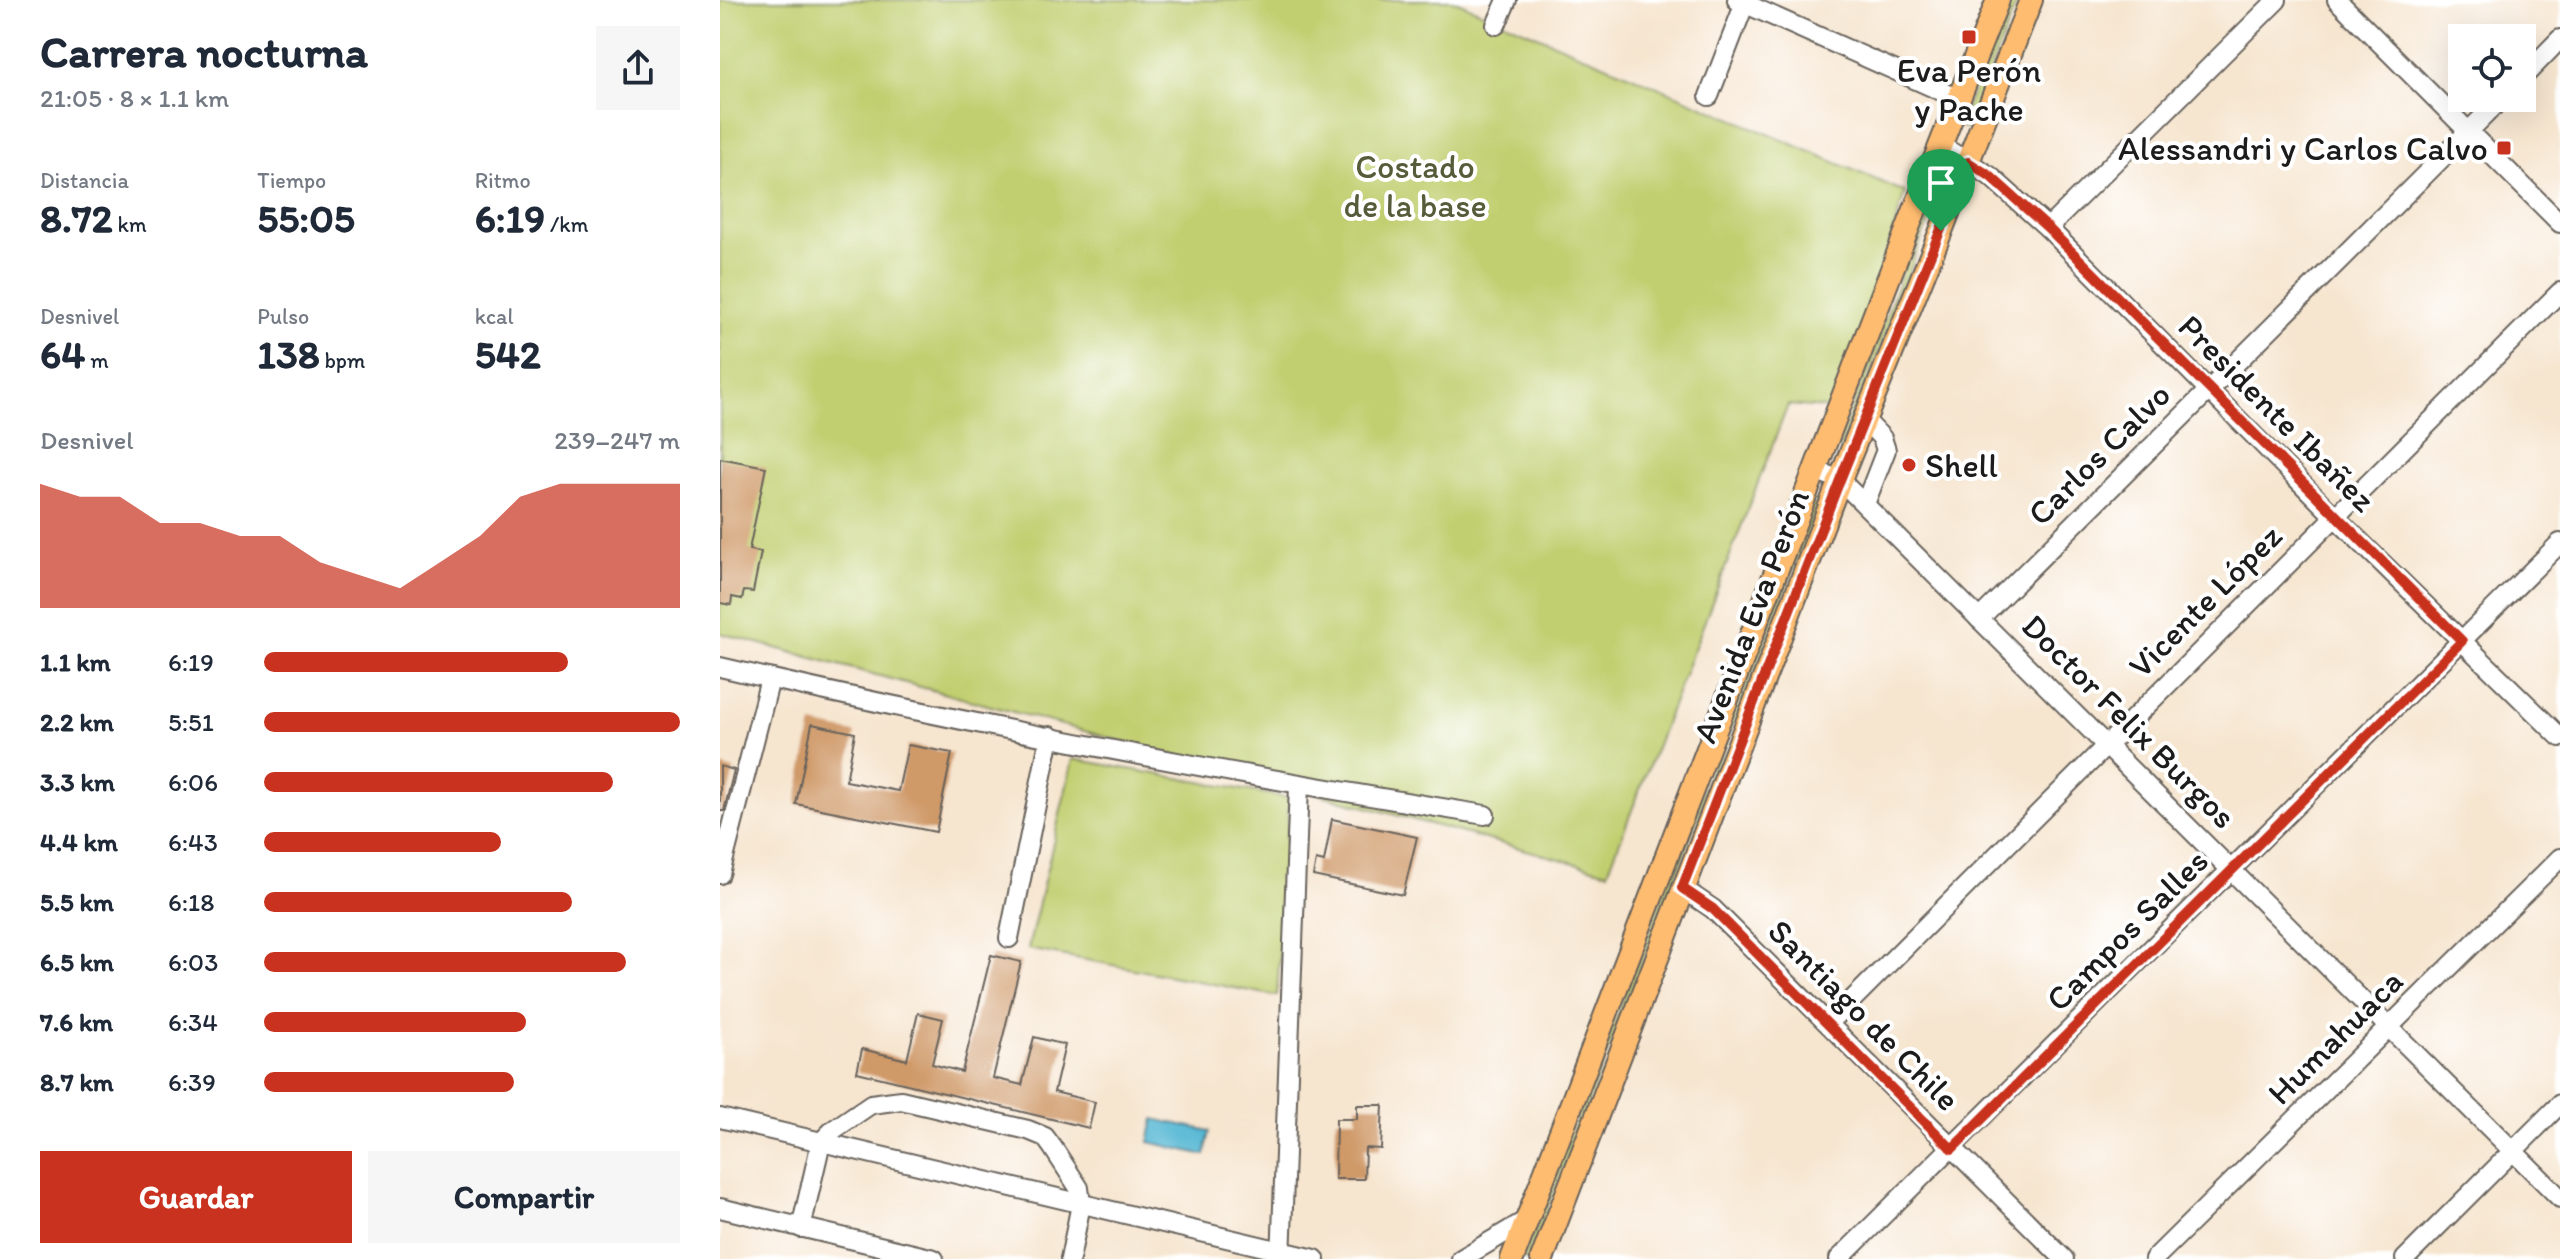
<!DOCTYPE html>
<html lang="es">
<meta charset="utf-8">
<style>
:root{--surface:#fff;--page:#f6f6f7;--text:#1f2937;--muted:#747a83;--accent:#c8321e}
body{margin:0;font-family:Itim,sans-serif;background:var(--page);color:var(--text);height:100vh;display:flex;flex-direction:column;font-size:30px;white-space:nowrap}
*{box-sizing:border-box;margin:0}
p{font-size:26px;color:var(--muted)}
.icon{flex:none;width:44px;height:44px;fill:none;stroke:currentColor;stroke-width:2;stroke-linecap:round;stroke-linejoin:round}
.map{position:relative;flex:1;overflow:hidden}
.side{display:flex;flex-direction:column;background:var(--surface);width:720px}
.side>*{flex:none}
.fabs{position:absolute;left:1728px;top:24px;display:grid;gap:16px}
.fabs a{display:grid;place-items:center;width:88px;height:88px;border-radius:0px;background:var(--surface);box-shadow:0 8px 32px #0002;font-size:40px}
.pin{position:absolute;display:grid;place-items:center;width:68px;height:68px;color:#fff;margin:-82px -34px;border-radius:50% 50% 50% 0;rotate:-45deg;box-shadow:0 0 8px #0007}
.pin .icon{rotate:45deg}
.round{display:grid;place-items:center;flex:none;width:84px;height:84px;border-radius:0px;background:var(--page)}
.head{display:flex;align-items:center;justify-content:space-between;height:136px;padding:0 40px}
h1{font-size:44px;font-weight:700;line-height:60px}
.stats{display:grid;grid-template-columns:repeat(3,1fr);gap:12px;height:136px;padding:8px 40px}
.stats div{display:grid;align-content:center}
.stats b{font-size:40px;font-weight:700}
.stats small{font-size:22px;font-weight:400}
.stats p{font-size:22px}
.chart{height:224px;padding:16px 40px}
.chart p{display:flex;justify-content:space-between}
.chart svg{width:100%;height:144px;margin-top:8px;fill:var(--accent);opacity:.7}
.action{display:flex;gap:16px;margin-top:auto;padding:16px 40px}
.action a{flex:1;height:92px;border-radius:0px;background:var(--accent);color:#fff;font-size:32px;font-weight:700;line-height:92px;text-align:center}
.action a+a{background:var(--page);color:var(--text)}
ul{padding:0 40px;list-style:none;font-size:26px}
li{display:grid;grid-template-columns:128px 96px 1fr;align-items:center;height:60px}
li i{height:20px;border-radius:10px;background:var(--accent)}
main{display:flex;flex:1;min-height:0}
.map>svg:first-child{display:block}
.green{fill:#c1cf70;stroke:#6e7646;stroke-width:2}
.water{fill:#56b8d4;stroke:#396a78;stroke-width:2}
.building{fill:#cf9968}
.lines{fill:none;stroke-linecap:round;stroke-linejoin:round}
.minor-casing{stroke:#68625b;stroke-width:22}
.major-casing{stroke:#68625b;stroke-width:26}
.minor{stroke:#fff;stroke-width:18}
.major{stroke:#febc70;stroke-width:22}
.route-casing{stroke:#fff;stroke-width:16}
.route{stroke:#c8321e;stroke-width:10}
.poi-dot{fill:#c8321e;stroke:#fff;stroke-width:3}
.labels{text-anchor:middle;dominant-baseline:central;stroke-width:8;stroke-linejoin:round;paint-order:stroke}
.poi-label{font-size:34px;fill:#1c1c1c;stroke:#fff}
.park-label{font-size:34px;fill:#565b39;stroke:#fff}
.street-label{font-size:34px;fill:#1c1c1c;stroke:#fff}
</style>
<main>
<section class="side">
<div class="head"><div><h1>Carrera nocturna</h1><p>21:05 · 8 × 1.1 km</p></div><a class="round"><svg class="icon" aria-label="share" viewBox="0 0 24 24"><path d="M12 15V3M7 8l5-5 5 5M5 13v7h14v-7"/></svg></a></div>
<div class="stats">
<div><p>Distancia</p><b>8.72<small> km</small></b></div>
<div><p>Tiempo</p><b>55:05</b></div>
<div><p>Ritmo</p><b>6:19<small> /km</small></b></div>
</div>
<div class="stats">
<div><p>Desnivel</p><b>64<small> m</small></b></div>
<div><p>Pulso</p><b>138<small> bpm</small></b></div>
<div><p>kcal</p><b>542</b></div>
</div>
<div class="chart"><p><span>Desnivel</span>239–247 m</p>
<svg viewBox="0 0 160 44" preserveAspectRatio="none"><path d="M0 44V6L10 10L20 10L30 18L40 18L50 22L60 22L70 30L80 34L90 38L100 30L110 22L120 10L130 6L140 6L150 6L160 6V44z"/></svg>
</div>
<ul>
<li><b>1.1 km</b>6:19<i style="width:73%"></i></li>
<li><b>2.2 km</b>5:51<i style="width:100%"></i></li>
<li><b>3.3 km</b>6:06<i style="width:84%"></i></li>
<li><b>4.4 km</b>6:43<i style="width:57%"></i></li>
<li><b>5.5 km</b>6:18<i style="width:74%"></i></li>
<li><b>6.5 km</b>6:03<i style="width:87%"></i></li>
<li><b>7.6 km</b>6:34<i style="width:63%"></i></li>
<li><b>8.7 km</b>6:39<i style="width:60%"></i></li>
</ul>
<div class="action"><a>Guardar</a><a>Compartir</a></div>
</section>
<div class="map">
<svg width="1840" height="1259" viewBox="0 0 1840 1259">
<rect width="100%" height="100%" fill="#fff"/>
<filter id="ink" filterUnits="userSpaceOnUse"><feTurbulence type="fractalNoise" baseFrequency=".0125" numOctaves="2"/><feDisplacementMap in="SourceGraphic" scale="16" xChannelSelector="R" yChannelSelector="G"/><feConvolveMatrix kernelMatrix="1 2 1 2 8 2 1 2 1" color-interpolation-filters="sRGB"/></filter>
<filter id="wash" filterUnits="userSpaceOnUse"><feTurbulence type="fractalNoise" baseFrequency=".006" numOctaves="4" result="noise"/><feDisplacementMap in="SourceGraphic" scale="32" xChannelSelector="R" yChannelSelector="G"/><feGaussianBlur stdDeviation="1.8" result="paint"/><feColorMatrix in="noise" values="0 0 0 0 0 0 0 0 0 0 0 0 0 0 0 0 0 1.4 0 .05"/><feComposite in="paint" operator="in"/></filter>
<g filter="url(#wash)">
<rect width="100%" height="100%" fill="#f6e5cf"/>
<g class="green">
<path d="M0,0H733L1185,192L1119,409L1068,405L888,872L0,633Z"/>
<path d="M1291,0H1298L1246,129L1239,126Z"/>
<path d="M1220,178L1223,180V184L1121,448L1118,446L1216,181Z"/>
<path d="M1093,504L1098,505L808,1259H803Z"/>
<path d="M353,759L569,798L557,996L308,949Z"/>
</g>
<path class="water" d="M434,1119L490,1131L485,1155L429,1142Z"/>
<g id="blocks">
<g class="building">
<path d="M0,458L46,467L29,550L41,552L33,592L24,591L22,599L12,597L11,605L0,603Z"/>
<path d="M92,724L135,733L126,781L178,791L188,745L232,753L216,832L76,804Z"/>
<path d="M0,766L14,770L4,811H0Z"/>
<path d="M612,819L697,837L683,895L593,876L596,860L604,862Z"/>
<path d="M271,955L301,962L273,1078L302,1085L314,1037L345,1045L334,1092L375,1102L369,1128L137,1072L142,1049L187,1060L198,1013L223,1019L212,1064L242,1072Z"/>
<path d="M637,1105H663L661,1149L645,1148L644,1179H615L616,1119H637Z"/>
</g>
</g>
</g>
<g filter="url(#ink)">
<use href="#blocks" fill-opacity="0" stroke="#68625b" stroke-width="2"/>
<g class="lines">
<g class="minor-casing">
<g id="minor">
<path d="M1017,0L1239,99"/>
<path d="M1617,0L1840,223"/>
<path d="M776,25L787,0"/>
<path d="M1802,78L1840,39"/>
<path d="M989,96L1026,0"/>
<path d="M1220,145L1270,176L1328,228L1614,516L1840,737"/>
<path d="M1328,228L1557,0"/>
<path d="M1144,419L1162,438L1166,450L1145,504"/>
<path d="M1095,470L1120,480L1840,1198"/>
<path d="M1259,619L1782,98"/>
<path d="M0,667C253,726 509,774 765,815"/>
<path d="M0,874L50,679"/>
<path d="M962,888L993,909L1344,1259"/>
<path d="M289,938L330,736"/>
<path d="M1109,1023L1840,292"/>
<path d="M0,1118L595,1259"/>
<path d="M0,1208L214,1259"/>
<path d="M81,1228L101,1142L113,1130L151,1104L181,1100L308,1130L325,1137L333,1148L359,1188L361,1204L350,1259"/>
<path d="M561,1259L579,785"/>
<path d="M741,1259L808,1219"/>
<path d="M1119,1259L1840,543"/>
<path d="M1434,1259L1840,858"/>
<path d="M1685,1259L1840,1104"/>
</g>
</g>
<g class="major-casing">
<g id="major">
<path d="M792,1259L1194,212L1278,0"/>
<path d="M822,1259L1120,480L1221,231L1311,0"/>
</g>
</g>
<use href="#minor" class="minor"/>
<use href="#major" class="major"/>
</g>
</g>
<g class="lines" filter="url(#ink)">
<g class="route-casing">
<path id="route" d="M1248,162L1270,176L1328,228L1742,641L1232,1149L993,909L962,888L1120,480Z"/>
</g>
<use href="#route" class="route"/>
</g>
<g class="poi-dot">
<rect x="1241" y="29" width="16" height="16" rx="4"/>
<rect x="1776" y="140" width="16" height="16" rx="4"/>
<circle cx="1189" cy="465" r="8"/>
</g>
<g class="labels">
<g class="poi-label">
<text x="1249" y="70">Eva Perón<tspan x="1249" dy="39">y Pache</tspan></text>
<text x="1768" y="148" text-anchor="end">Alessandri y Carlos Calvo</text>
<text x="1205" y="465" text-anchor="start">Shell</text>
</g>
<g class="park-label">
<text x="695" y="166">Costado<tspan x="695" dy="39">de la base</tspan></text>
</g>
<g class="street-label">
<text transform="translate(1557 413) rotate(45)">Presidente Ibañez</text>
<text transform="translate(1379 454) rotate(-45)">Carlos Calvo</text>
<text transform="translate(1485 601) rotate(-45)">Vicente López</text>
<text transform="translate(1031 616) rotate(-69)">Avenida Eva Perón</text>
<text transform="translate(1409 721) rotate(45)">Doctor Felix Burgos</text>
<text transform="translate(1407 930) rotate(-45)">Campos Salles</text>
<text transform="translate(1144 1015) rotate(45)">Santiago de Chile</text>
<text transform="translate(1615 1037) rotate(-45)">Humahuaca</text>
</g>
</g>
</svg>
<div class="fabs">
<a><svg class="icon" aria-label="locate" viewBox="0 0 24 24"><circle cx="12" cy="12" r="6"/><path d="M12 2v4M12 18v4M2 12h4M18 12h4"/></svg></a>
</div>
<div class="pin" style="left:1221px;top:231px;background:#1e9e55"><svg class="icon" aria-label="arrive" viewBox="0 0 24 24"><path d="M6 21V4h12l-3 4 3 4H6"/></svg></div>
</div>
</main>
